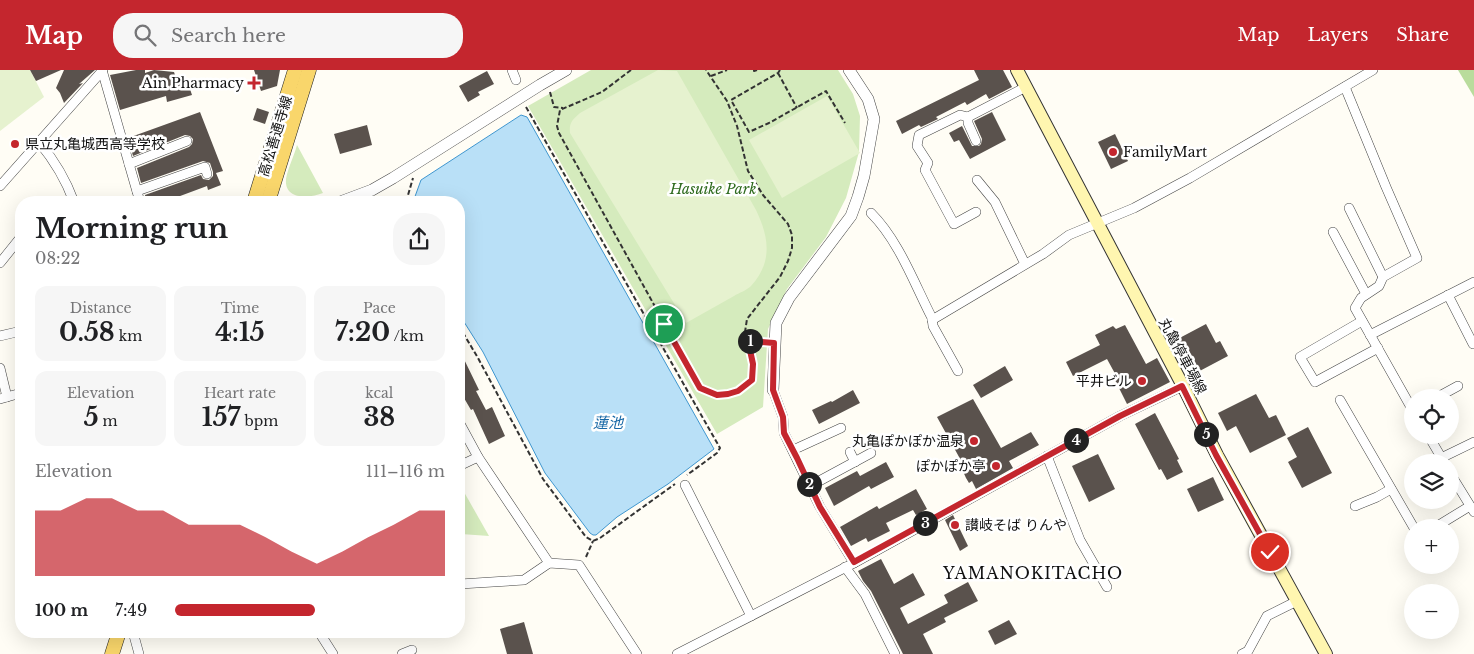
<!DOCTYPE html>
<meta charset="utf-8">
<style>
:root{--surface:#fff;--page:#f6f6f6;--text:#202124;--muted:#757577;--accent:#c4262e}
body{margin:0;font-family:"Libre Baskerville","Noto Sans JP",serif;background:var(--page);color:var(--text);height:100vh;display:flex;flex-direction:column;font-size:19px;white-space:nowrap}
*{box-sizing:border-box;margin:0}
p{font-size:16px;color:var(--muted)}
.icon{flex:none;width:28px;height:28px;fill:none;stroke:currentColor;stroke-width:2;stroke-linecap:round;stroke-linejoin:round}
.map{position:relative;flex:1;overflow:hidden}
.details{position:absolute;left:15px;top:126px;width:450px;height:442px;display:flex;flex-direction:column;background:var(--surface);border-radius:20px;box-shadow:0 5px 20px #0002}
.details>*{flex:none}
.fabs{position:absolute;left:1404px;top:319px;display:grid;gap:10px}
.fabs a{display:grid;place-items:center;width:55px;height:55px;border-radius:50%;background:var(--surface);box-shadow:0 5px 20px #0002;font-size:25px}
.pin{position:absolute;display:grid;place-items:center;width:42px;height:42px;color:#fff;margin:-21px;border:2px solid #fff;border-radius:50%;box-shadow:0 1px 5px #0007}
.km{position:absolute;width:25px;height:25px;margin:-12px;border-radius:50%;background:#222;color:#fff;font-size:14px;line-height:25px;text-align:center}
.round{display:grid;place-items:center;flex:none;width:52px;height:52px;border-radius:20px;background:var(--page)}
.headline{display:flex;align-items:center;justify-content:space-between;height:85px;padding:0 20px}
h1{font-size:28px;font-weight:700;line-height:38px}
.stats{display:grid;grid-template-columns:repeat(3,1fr);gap:8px;height:85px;padding:5px 20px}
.stats div{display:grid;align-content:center;border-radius:12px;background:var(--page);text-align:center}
.stats b{font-size:25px;font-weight:700}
.stats small{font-size:14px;font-weight:400}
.stats p{font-size:14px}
.chart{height:140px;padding:10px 20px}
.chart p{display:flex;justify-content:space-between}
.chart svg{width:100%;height:90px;margin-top:5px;fill:var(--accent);opacity:.7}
ul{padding:0 20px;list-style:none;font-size:16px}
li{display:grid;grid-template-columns:80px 60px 1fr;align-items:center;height:38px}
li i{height:12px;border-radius:6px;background:var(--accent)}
header{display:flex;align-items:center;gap:30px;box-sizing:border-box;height:70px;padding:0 25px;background:var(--accent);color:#fff}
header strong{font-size:24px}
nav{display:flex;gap:28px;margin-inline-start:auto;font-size:18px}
.search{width:350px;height:45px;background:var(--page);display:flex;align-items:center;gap:12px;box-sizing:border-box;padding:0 18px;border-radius:20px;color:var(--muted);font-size:19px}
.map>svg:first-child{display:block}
.green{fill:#d5ebbd}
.forest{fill:#b9dc9c}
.pitch{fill:#e6f2cf}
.water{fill:#b9e0f7;stroke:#3f96cf}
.building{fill:#5a524d}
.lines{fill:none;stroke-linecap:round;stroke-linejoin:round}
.minor-casing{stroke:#444;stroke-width:10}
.tertiary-casing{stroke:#444;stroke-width:12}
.secondary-casing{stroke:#333;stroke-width:14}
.primary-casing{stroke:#222;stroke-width:15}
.path{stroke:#333;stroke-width:2;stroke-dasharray:5 2.5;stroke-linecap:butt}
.minor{stroke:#fff;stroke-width:9}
.tertiary{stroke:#fff;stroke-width:11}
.secondary{stroke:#fff6b0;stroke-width:12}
.primary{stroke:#f9d66b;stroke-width:14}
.route-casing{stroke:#fff;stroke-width:10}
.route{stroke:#c4262e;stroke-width:6}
.poi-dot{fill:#c4262e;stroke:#fff;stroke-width:2}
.labels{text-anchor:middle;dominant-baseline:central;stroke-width:5;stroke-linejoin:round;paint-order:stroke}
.poi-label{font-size:14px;fill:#111;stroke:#fff;text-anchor:end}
.street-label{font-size:14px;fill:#111;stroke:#fff}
.park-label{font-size:14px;font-style:italic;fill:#2f6b1f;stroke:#fff}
.water-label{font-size:15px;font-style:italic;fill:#1768a6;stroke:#fff}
.quarter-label{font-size:16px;letter-spacing:1px;fill:#111;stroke:#fff}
</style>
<header>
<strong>Map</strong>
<div class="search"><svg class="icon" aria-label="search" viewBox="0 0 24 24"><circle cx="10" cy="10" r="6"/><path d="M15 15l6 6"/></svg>Search here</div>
<nav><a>Map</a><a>Layers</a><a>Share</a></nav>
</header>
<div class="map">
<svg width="1474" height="584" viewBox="0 0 1474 584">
<rect width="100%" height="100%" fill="#fffdf5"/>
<g class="green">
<path d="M591,0H838L853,24L860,46L859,82L846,128L826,167L787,219L768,259L763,337L717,364L528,36Z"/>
<path d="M297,75L323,123C311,128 284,131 286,109C288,98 294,86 297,75Z"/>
<path d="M464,422L489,466L461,464L460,424Z"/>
</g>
<path class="forest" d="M1458,0H1474V27Z"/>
<g class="pitch">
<path d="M0,0H30L44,27L0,61Z"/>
<path d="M658,0L677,1L756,140C769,167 773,192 751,216C747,220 739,223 734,226C718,235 702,244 686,253L570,63C569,53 572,50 580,43Z"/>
<path d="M827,26L860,83L782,128L749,70Z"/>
</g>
<path class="water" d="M521,45L527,47L714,379L668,414L617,447L596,465H593L590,463L545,403L483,282L459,244V132H413L421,110Z"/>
<g class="building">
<path d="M30,0H61L36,11Z"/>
<path d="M64,0H95L79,14L83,13L64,33L60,23L56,18Z"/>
<path d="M136,0H145V3L154,0L174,2L177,11L183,9L184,11L187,10L192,25L167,32L166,26L120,40L110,5Z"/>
<path d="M254,0H280L277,16L261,21Z"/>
<path d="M974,0H1003L1012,17L989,29L986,24L967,35L965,32L936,47L938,49L921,57L919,55L902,64L896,51L979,10Z"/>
<path d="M487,1L494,14L478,22L480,25L468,32L459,16Z"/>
<path d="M257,38L269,42L265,54L253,50Z"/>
<path d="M200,42L223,101L216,103L221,115L208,120L207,116L164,132H146L145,125L201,105L203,109L209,110L213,106V102L210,93L203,91L141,113L137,98L189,77L192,74L193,69L190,66L185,65L133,86L128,68Z"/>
<path d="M992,42L1006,70L970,89L959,70L954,72L949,63L962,56L972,76H979L981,74L982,69L974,51Z"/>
<path d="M367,55L372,75L340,84L334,64Z"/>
<path d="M1115,64L1128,91L1111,99L1098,72Z"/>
<path d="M1206,254L1216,273L1220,271L1228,286L1194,304L1182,282L1179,284L1172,272Z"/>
<path d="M1125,255L1146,294L1157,288L1170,312L1127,334L1115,310L1118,309L1107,289L1073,306L1066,292L1100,275L1095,265L1113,256L1116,259Z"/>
<path d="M459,279L479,320L476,321L486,340L492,337L505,366L489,374L473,339L471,340L464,328L459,330Z"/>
<path d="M1005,296L1013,310L981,328L973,315Z"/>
<path d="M853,320L860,333L819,354L812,340L831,331L832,332Z"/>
<path d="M1256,324L1269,348L1276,345L1286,365L1250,383L1236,356L1227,361L1218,343Z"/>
<path d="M973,329L1001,378L1031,362L1039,375L1009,391L1013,398L976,419L972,411L969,413L966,408L961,397L964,396L937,347Z"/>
<path d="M1155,343L1179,389L1177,390L1183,402L1167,410L1161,399L1159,400L1135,354Z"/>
<path d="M1308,357L1332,403L1302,418L1288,392L1297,387L1287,368Z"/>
<path d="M1098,384L1115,419L1089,432L1072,396Z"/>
<path d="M886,392L894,407L871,419L869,416L834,436L825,418L857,401L860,406Z"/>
<path d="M1213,407L1224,430L1198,442L1187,419Z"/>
<path d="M916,419L927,439L916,445L913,440L886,453L890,461L868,472L866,468L851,476L840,457L877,436L879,439Z"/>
<path d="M953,445L968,476L960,481L945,450Z"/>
<path d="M881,489L894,514L913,503L925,525L900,538L908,554L948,533L944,525L968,512L978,531L944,548L946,552L923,564L933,584H903L871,521L863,511L858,501Z"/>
<path d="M1009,550L1017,564L995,575L988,561Z"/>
<path d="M524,552L533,584H507L500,559Z"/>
</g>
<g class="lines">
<g class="minor-casing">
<g id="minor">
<path d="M102,0L140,132"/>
<path d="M512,0L516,10"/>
<path d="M1345,17L1386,117L1417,188L1383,207L1349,138"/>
<path d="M968,47V53L976,71"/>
<path d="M39,72C54,90 66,110 74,132"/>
<path d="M129,94L187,71"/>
<path d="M977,110L995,132L1025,194"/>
<path d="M0,116L103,0"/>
<path d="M137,121L205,97L207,104"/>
<path d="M976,142L954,154L925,100L928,93L917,76L919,65L960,45L968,47L1026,17"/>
<path d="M871,143C899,171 914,213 932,248L933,256L958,301"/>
<path d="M1333,162L1366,224"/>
<path d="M0,193L20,168"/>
<path d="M1383,207L1379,216L1361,228L1355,238L1412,339"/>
<path d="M1448,225L1473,274"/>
<path d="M932,250L1043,184L1069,165L1134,138L1190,108L1373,0"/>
<path d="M1362,251L1300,287L1315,312L1378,278"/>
<path d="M1370,265L1474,212"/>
<path d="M0,266L21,261"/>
<path d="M0,298L7,327"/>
<path d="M773,320L783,347L784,363L820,437L854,493"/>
<path d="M1436,328L1458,316"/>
<path d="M0,329L21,323"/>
<path d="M1340,330L1414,458"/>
<path d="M459,352L478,387L549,493"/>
<path d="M1428,365L1444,392"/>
<path d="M793,380L841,358"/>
<path d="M850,382L855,392"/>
<path d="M1047,386L1080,470L1107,517"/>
<path d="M1441,388L1474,372"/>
<path d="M459,396L478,387"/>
<path d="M1450,403L1474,442"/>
<path d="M685,415L751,546"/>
<path d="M810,416L871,383"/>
<path d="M1355,436L1377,427L1391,419"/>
<path d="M1434,458L1470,436"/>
<path d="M459,492L460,514L524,510L549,493L579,495L637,584"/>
<path d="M845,497L865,524L895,584"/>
<path d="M133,562L139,584"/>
<path d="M319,562L333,584"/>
<path d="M402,584L412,580"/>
<path d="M677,584L854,493L1120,346L1183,316"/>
<path d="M1242,584L1248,581L1267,546L1297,531"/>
</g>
</g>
<g class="tertiary-casing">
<g id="tertiary">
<path d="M340,132L372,120L393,108L540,15L566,0"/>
<path d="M773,320L776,253L789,228L851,146L858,127L864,106L874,49L868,29L849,0"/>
</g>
</g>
<g class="secondary-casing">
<path id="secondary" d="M1017,0L1183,316L1217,385L1326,584"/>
</g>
<g class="primary-casing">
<g id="primary">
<path d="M254,132L295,0"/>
<path d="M268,132L309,0"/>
<path d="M112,584L119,562"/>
</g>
</g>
<g class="path">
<path d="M631,0L602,22L560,40L557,56L559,63L700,318C724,328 730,327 752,310L753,294L745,262L747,249L780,207L788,191L792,178V165L788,154L763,125L748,101L737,56L727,31L706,0"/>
<path d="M754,0V1L757,0"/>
<path d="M780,0L778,3L731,30L749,62L769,53L826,21L845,53"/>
<path d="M778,3L797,38"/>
<path d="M711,6L727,0"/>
<path d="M550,22L554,37L563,38"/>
<path d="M526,37L720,378L717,383L687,405"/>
<path d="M406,132L413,108"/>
<path d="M459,256L478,288L543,409L586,467L593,471L600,468L675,414"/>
<path d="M748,271L763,272"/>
<path d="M586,487L593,471"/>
</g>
<use href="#minor" class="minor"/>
<use href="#tertiary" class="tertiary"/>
<use href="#secondary" class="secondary"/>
<use href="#primary" class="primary"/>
</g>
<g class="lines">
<g class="route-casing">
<path id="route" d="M664,254L700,318L717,325L728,324L738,321L752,310L753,294L748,271L774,273L773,320L783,347L784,363L797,388L820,437L854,492L1120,346L1182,316L1216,385L1270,482"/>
</g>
<use href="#route" class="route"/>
</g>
<g class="poi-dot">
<path d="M251.5 5.5h5v5h5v5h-5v5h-5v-5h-5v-5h5z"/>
<circle cx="15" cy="74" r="5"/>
<circle cx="1113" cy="82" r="5"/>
<circle cx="1142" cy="311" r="5"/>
<circle cx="974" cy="371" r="5"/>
<circle cx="996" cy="396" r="5"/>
<circle cx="955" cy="455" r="5"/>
</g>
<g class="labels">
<g class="poi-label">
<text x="244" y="13">Ain Pharmacy</text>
<text x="25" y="74" text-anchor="start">県立丸亀城西高等学校</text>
<text x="1123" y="82" text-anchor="start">FamilyMart</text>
<text x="1132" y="311">平井ビル</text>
<text x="964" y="371">丸亀ぽかぽか温泉</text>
<text x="986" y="396">ぽかぽか亭</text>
<text x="965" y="455" text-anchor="start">讃岐そば りんや</text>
</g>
<g class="street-label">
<text transform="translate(275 66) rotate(-73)">高松善通寺線</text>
<text transform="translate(1183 286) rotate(62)">丸亀停車場線</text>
</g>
<g class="park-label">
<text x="713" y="119">Hasuike Park</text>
</g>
<g class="water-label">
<text x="608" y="352">蓮池</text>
</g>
<g class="quarter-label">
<text x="1033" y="503">YAMANOKITACHO</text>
</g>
</g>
</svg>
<div class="fabs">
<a><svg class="icon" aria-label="locate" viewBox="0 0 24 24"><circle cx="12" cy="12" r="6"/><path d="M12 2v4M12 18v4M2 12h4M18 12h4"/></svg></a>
<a><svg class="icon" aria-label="layers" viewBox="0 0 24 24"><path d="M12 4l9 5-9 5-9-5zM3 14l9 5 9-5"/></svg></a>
<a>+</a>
<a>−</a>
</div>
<div class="pin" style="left:664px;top:254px;background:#1e9e55"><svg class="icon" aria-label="arrive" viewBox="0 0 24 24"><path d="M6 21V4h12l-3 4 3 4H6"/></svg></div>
<div class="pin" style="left:1270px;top:482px;background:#d93025"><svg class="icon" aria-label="check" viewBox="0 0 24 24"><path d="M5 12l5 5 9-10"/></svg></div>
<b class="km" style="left:750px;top:271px">1</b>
<b class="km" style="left:809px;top:414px">2</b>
<b class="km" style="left:925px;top:453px">3</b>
<b class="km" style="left:1076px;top:370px">4</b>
<b class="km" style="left:1206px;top:364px">5</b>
<section class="details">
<div class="headline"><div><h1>Morning run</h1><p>08:22</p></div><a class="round"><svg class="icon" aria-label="share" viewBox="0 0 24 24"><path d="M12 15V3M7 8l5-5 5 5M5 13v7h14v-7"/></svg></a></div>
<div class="stats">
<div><p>Distance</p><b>0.58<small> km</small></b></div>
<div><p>Time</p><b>4:15</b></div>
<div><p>Pace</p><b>7:20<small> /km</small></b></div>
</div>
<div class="stats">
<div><p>Elevation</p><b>5<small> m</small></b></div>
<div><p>Heart rate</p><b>157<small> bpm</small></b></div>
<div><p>kcal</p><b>38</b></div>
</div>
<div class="chart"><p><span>Elevation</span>111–116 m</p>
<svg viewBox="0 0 160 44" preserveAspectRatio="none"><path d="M0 44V12L10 12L20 6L30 6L40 12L50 12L60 19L70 19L80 19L90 25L100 32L110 38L120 32L130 25L140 19L150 12L160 12V44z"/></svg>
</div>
<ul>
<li><b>100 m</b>7:49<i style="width:52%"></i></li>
</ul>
</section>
</div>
